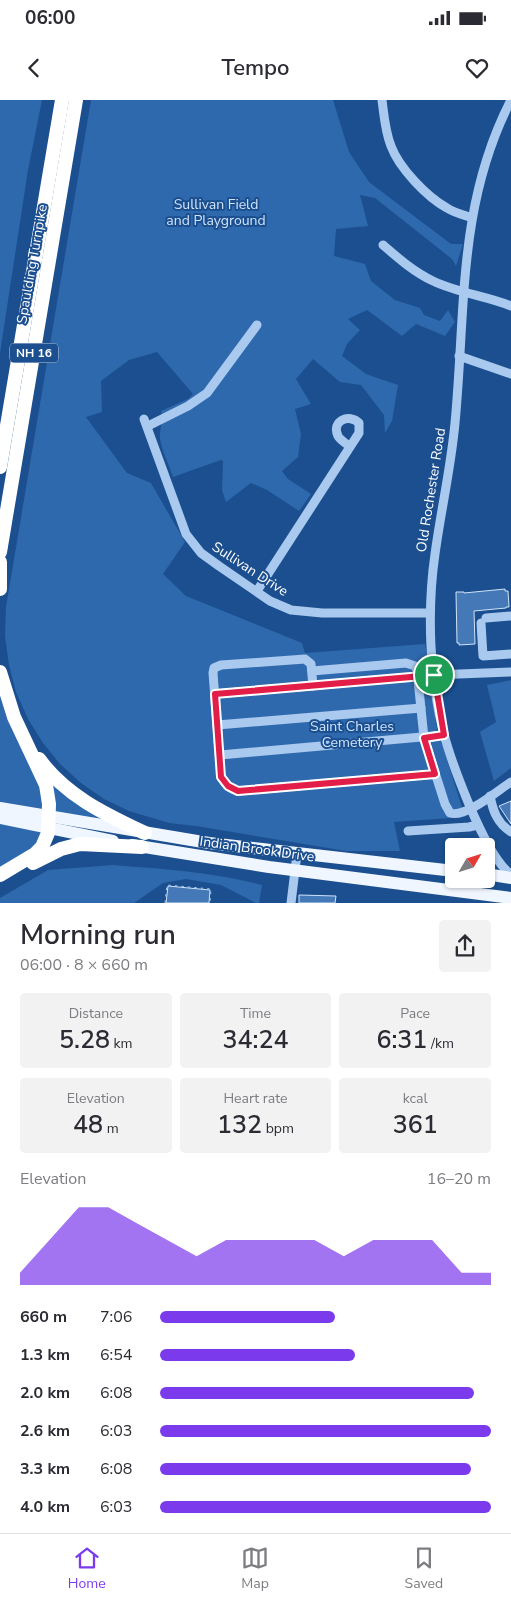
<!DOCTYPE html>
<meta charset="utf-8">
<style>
:root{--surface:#fff;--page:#f2f2f3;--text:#2b2b33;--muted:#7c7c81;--line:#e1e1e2;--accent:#7c3aed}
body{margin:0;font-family:"Nunito Sans",sans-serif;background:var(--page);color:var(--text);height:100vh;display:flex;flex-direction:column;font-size:19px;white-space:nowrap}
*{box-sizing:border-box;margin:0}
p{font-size:16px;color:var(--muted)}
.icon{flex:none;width:28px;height:28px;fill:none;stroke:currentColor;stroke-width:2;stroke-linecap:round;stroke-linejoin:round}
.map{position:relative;height:803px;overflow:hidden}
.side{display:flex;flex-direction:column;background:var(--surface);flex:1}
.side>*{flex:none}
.needle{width:32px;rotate:51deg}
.controls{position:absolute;left:445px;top:738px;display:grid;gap:10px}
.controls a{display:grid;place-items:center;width:50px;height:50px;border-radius:5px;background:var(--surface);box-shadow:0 1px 4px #0004;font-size:25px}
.pin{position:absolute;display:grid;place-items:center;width:42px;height:42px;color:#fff;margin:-21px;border:2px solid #fff;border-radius:50%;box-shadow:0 1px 5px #0007}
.round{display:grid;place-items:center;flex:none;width:52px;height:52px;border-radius:5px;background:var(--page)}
.headline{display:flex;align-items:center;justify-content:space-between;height:85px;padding:0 20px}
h1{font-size:28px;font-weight:600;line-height:38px}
.metrics{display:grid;grid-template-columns:repeat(3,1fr);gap:8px;height:85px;padding:5px 20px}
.metrics div{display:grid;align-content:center;border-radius:5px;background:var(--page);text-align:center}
.metrics b{font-size:25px;font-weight:600}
.metrics small{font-size:14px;font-weight:400}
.metrics p{font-size:14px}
.chart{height:140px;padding:10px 20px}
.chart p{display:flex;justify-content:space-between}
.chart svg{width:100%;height:90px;margin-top:5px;fill:var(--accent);opacity:.7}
ul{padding:0 20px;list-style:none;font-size:16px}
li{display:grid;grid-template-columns:80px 60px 1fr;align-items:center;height:38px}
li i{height:12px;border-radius:6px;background:var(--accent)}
.status{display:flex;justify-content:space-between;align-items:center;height:35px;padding:0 25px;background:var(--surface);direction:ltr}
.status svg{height:14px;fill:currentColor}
header{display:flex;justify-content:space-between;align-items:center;height:65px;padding:0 20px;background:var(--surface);font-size:22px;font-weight:600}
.tabs{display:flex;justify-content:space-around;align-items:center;height:70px;border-top:1px solid var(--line);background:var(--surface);font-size:14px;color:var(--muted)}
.tabs a{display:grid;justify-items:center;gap:2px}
.tabs .on{color:var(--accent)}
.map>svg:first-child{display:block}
.green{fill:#2e69ad}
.building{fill:#4478b7;stroke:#cfe3fa}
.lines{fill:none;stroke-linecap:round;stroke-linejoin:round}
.path{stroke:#a9c9ee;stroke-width:1;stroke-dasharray:2.5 4;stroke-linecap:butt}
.minor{stroke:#a9c9ee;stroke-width:9}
.major{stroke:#f0f6ff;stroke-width:12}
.highway{stroke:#fff;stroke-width:14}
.route-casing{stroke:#fff;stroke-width:10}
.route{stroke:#e11d48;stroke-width:6}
.labels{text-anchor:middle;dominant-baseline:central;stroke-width:4;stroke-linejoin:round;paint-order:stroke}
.shield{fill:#1b4f8f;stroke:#bbcadd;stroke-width:1}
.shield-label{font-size:12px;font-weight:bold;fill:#fff}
.park-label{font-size:14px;fill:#cfe3fa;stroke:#1b4f8f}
.street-label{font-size:14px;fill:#fff;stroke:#1b4f8f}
</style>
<div class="status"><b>06:00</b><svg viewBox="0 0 49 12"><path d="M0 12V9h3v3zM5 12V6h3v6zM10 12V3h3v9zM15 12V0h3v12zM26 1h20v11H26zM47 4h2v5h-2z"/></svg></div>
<header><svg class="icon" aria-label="back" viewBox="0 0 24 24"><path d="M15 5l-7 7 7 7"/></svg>Tempo<svg class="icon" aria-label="heart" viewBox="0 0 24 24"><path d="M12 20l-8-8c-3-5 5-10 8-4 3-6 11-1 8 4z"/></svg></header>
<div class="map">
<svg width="511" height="803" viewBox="0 0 511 803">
<rect width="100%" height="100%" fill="#1b4f8f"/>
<g class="green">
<path d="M0,0H42L28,70L0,253Z"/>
<path d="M91,0H333L349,52L369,82L451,144H463L456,166L452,159L375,98L360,95L368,126L336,129L334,156L365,164L371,181L395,200L420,208L424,215L440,221L448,210L455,222L445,236L416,224L402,236L367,210L348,219L360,230L347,244L342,256L366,274L398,285L392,321L385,333L384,315L361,285L340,282L313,259L296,279L311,304L295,309L301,334L298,357L282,371L288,379L311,394L299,411L267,390L251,383L226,402L222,390L223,361L221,360L173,377C169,365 162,351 160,339C159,329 164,321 161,311L188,299L193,294L157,252L129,260L101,281L102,312L86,317L127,373L151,383L185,442L163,474L186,496L302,543L305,553L425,544L427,553V569L437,628L465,717L394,722L400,751H346L196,726L169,723L129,711L104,699L81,683L60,664L43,643L28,619L16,592L9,565L5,536L6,507Z"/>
<path d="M511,580V668L494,681L480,632L496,622L487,585Z"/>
<path d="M0,585L41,681L43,710L0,703Z"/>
<path d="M46,672L110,721L54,713Z"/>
<path d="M0,724L43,731L36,746L0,770Z"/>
<path d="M113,765C163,769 213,772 262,785L259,803H256L221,785L186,779L163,783L134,803H0V798L48,770Z"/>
</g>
<g class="building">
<path d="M505,489V491H508L509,507H506V508L474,511L475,544L459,545V543H457L456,492H464V493Z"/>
<path d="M511,701V724L499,706Z"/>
<path d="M168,786L210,790L209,803H166Z"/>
<path d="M299,795L336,796L335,803H299Z"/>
</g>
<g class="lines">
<path class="path" d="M165,803L167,785L211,789L210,803"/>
<g class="minor">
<path d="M382,0C384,15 385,31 391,46C399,68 427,97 447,108C455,113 464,115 472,118"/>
<path d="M511,0C457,105 466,209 455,323C451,367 441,410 435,454C427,509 429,580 444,634C450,658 459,680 468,702C476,721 495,764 511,774"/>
<path d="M383,145C398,158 414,172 433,181C458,193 486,196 511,206"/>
<path d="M459,256L511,274"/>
<path d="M144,319L186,434L201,453L219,466L270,501L291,510L322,513H430"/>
<path d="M148,326L188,306L207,293L257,225"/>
<path d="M257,491L359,333V323C349,313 331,321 338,336C340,340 346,343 350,347"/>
<path d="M486,518L511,516"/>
<path d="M481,523L483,556L511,554"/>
<path d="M312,571L406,563L415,566L417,570L424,638L445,704L450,713C466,718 497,691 511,682"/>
<path d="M313,586L311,564L305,559L221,565L214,568L213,573L221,677C225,684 229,689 238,691L435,674"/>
<path d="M215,594L434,575L511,572"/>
<path d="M217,625L421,608"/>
<path d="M220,655L444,635"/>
<path d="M490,696C493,711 497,723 511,732"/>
<path d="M408,731L469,727L478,725"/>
<path d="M486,768L490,760L486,748"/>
<path d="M291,803L297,754"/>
</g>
<g class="major">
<path d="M0,708L209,743L454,771"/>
<path d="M0,718L113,741"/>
<path d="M132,745L269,767L511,798"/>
<path d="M486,774L511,778"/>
</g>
<g class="highway">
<path d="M0,367L62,0"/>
<path d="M0,452L76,0"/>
<path d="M0,462V489"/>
<path d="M0,572L14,617L46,685L49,704L48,733L42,747L35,754L0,775"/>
<path d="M39,659C66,696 105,714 145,733"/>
<path d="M33,763L61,749L80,744L142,747"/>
</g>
</g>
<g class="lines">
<g class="route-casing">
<path id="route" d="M434,575L444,635L424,638L435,674L238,691L228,686L221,677L215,594Z"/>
</g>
<use href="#route" class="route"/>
</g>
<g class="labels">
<rect class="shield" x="10" y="243.5" width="48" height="19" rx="4"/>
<g class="shield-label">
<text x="34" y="253">NH 16</text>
</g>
<g class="park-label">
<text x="216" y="104">Sullivan Field<tspan x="216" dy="16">and Playground</tspan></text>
<text x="352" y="626">Saint Charles<tspan x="352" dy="16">Cemetery</tspan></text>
</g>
<g class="street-label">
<text transform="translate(32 164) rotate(-80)">Spaulding Turnpike</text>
<text transform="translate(431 390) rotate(-81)">Old Rochester Road</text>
<text transform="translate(250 469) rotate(33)">Sullivan Drive</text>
<text transform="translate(257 749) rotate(8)">Indian Brook Drive</text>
</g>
</g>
</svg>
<div class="controls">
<a><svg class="needle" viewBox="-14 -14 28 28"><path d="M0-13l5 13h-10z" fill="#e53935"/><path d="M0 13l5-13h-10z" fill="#7c7c81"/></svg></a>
</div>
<div class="pin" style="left:434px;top:575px;background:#1e9e55"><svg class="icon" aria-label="arrive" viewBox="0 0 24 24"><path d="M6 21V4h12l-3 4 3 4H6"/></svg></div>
</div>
<section class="side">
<div class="headline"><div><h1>Morning run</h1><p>06:00 · 8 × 660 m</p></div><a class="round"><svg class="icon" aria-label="share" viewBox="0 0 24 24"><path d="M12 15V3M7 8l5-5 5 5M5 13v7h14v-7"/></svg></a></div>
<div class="metrics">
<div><p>Distance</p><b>5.28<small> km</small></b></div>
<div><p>Time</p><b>34:24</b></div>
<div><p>Pace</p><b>6:31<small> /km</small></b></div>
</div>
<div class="metrics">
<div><p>Elevation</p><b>48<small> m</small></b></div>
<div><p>Heart rate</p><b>132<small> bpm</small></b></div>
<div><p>kcal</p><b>361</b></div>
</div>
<div class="chart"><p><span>Elevation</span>16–20 m</p>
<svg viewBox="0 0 160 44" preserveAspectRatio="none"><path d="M0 44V38L10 22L20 6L30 6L40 14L50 22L60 30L70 22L80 22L90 22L100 22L110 30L120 22L130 22L140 22L150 38L160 38V44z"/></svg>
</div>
<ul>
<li><b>660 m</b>7:06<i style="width:53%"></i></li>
<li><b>1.3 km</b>6:54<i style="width:59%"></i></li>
<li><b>2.0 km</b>6:08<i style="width:95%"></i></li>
<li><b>2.6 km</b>6:03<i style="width:100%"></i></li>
<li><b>3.3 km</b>6:08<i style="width:94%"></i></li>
<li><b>4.0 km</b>6:03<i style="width:100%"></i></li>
</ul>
</section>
<nav class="tabs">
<a class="on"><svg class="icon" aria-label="home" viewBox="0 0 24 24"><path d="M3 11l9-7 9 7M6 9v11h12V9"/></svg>Home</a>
<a><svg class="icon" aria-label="map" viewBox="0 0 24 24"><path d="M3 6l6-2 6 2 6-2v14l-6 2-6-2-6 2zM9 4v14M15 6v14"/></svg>Map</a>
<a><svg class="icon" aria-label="saved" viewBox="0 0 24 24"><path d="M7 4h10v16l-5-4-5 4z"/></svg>Saved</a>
</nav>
